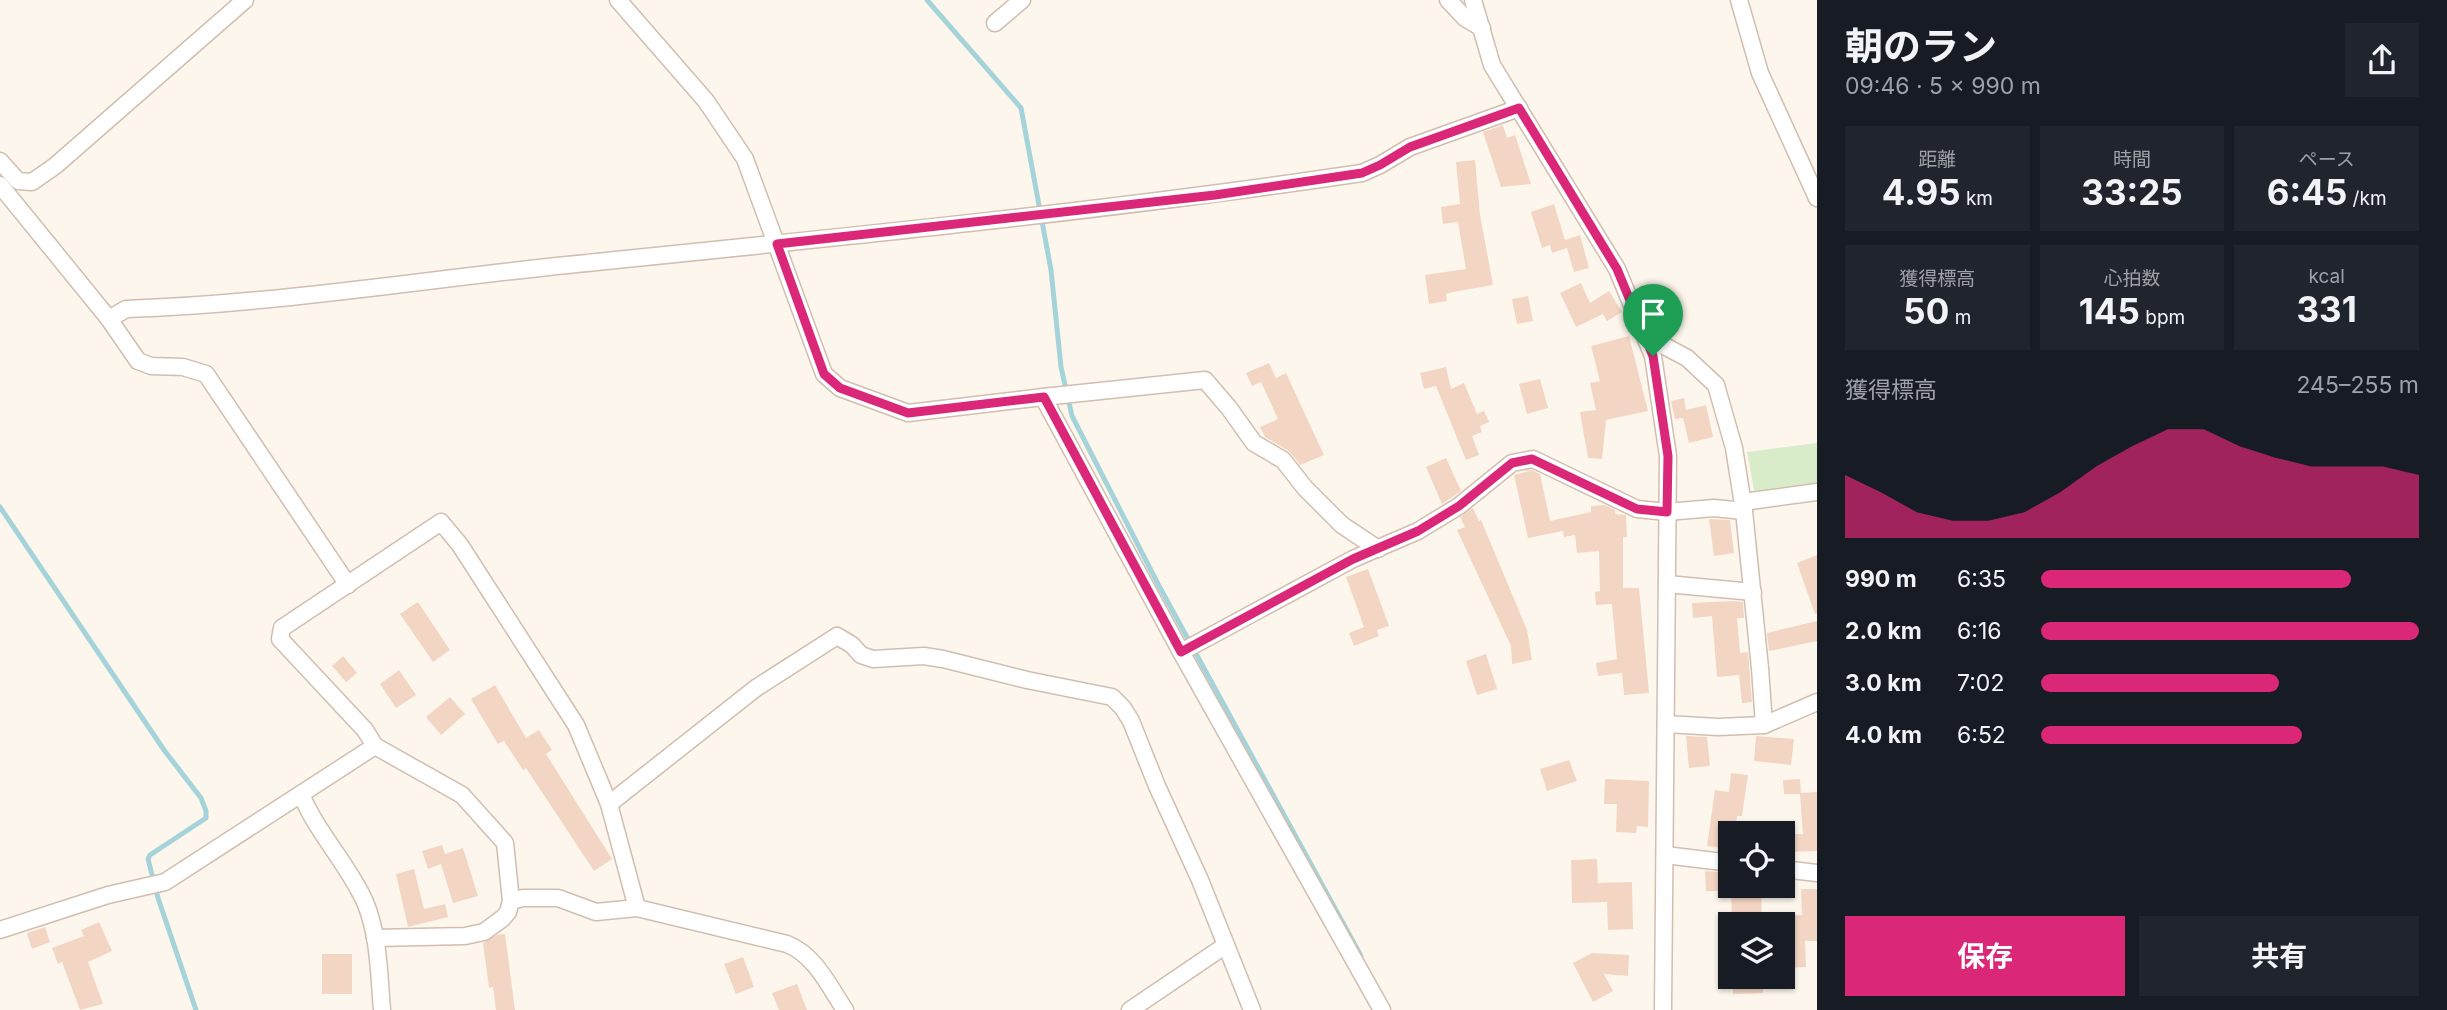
<!DOCTYPE html>
<html lang="ja">
<meta charset="utf-8">
<style>
:root{--surface:#171b24;--page:#20242c;--text:#f1f3f6;--muted:#9ea1a6;--accent:#db2777}
body{margin:0;font-family:Inter,"Noto Sans JP",sans-serif;background:var(--page);color:var(--text);height:100vh;display:flex;flex-direction:column;font-size:26px;white-space:nowrap}
*{box-sizing:border-box;margin:0}
p{font-size:23px;color:var(--muted)}
.icon{flex:none;width:38px;height:38px;fill:none;stroke:currentColor;stroke-width:2;stroke-linecap:round;stroke-linejoin:round}
.map{position:relative;flex:1;overflow:hidden}
.sheet{display:flex;flex-direction:column;background:var(--surface);width:630px}
.sheet>*{flex:none}
.controls{position:absolute;left:1718px;top:821px;display:grid;gap:14px}
.controls a{display:grid;place-items:center;width:77px;height:77px;border-radius:0px;background:var(--surface);box-shadow:0 2px 5px #0004;font-size:35px}
.pin{position:absolute;display:grid;place-items:center;width:60px;height:60px;color:#fff;margin:-72px -30px;border-radius:50% 50% 50% 0;rotate:-45deg;box-shadow:0 0 7px #0007}
.pin .icon{rotate:45deg}
.round{display:grid;place-items:center;flex:none;width:74px;height:74px;border-radius:0px;background:var(--page)}
.summary{display:flex;align-items:center;justify-content:space-between;height:119px;padding:0 28px}
h1{font-size:38px;font-weight:700;line-height:52px}
.metrics{display:grid;grid-template-columns:repeat(3,1fr);gap:10px;height:119px;padding:7px 28px}
.metrics div{display:grid;align-content:center;border-radius:0px;background:var(--page);text-align:center}
.metrics b{font-size:35px;font-weight:700}
.metrics small{font-size:19px;font-weight:400}
.metrics p{font-size:19px}
.chart{height:196px;padding:14px 28px}
.chart p{display:flex;justify-content:space-between}
.chart svg{width:100%;height:126px;margin-top:7px;fill:var(--accent);opacity:.7}
.cta{display:flex;gap:14px;margin-top:auto;padding:14px 28px}
.cta a{flex:1;height:80px;border-radius:0px;background:var(--accent);color:#fff;font-size:28px;font-weight:700;line-height:80px;text-align:center}
.cta a+a{background:var(--page);color:var(--text)}
ul{padding:0 28px;list-style:none;font-size:23px}
li{display:grid;grid-template-columns:112px 84px 1fr;align-items:center;height:52px}
li i{height:18px;border-radius:9px;background:var(--accent)}
main{display:flex;flex:1;min-height:0}
.map>svg:first-child{display:block}
.green{fill:#d8ecc9}
.lines{fill:none;stroke-linecap:round;stroke-linejoin:round}
.stream{stroke:#a5d3da;stroke-width:5}
.building{fill:#f3d5c3}
.minor-casing{stroke:#d1beb0;stroke-width:19}
.minor{stroke:#fff;stroke-width:16}
.route-casing{stroke:#fff;stroke-width:14}
.route{stroke:#db2777;stroke-width:9}
</style>
<main>
<div class="map">
<svg width="1817" height="1010" viewBox="0 0 1817 1010">
<rect width="100%" height="100%" fill="#fdf6ec"/>
<path class="green" d="M1817,443V486L1755,495L1747,452Z"/>
<g class="lines">
<g class="stream">
<path d="M927,0L1021,108L1051,270L1061,367L1072,416L1158,584L1361,956"/>
<path d="M0,507L164,750L201,798L206,811V818L150,855L148,859L158,898L196,1010"/>
</g>
</g>
<g class="building">
<path d="M1503,125L1507,138L1515,135L1531,184L1501,187L1483,132Z"/>
<path d="M1475,160L1480,215L1493,285L1453,292L1446,294L1447,301L1429,304L1425,275L1466,269L1458,222L1443,224L1441,207L1460,204L1456,162Z"/>
<path d="M1554,204L1565,240L1580,235L1589,268L1574,272L1567,248L1552,253L1550,245L1542,248L1531,212Z"/>
<path d="M1581,283L1590,303L1609,291L1622,312L1607,321L1603,314L1576,327L1560,293Z"/>
<path d="M1528,296L1533,321L1517,324L1512,299Z"/>
<path d="M1629,336L1648,411L1606,420L1602,459L1588,458L1580,412L1596,410L1590,383L1600,381L1591,346Z"/>
<path d="M1269,363L1276,378L1286,373L1324,455L1300,465L1289,451L1265,437L1260,427L1278,419L1261,382L1252,386L1246,373Z"/>
<path d="M1446,367L1451,389L1464,383L1477,414L1484,411L1489,422L1480,426L1482,432L1472,436L1479,455L1466,460L1436,386L1424,389L1420,373Z"/>
<path d="M1540,379L1548,408L1527,414L1519,384Z"/>
<path d="M1684,398L1686,410L1706,405L1713,437L1689,443L1683,418L1675,419L1671,401Z"/>
<path d="M1446,458L1461,491L1442,504L1426,467Z"/>
<path d="M1532,470L1540,474L1550,521L1591,512V506L1605,505L1615,510V514L1626,515L1627,537H1623V588H1639L1649,693L1624,695L1622,673L1598,676L1596,663L1617,659L1612,604L1596,605L1595,592L1600,591L1599,551L1577,553L1575,535L1564,537L1563,531L1528,538L1514,475Z"/>
<path d="M1473,508L1479,521L1481,520L1527,630L1532,660L1512,664L1511,646L1457,530L1465,527L1460,517Z"/>
<path d="M1709,519L1730,520L1734,553L1714,556Z"/>
<path d="M1817,555V613L1815,614L1797,563Z"/>
<path d="M1368,569L1389,626L1377,630L1379,636L1354,646L1349,633L1364,627L1346,577Z"/>
<path d="M1734,601L1743,602L1744,618H1737L1740,653L1748,652L1752,702L1742,703L1739,675L1717,677L1712,616L1693,618L1692,603Z"/>
<path d="M418,602L450,650L433,662L400,614Z"/>
<path d="M1817,621V641L1769,651L1767,633Z"/>
<path d="M1486,654L1497,689L1477,695L1466,661Z"/>
<path d="M343,656L357,673L346,682L332,666Z"/>
<path d="M399,670L416,695L396,708L380,684Z"/>
<path d="M495,685L526,738L539,730L552,750L546,754L612,859L594,871L526,768L523,770L504,741L498,744L471,699Z"/>
<path d="M450,697L465,714L441,735L426,717Z"/>
<path d="M1686,736L1707,737L1710,766L1689,768Z"/>
<path d="M1756,736L1794,739L1791,765L1754,761Z"/>
<path d="M1569,760L1577,781L1547,791L1540,769Z"/>
<path d="M1731,773L1748,775L1742,816H1737L1735,833H1731V849L1707,846L1715,790L1729,792Z"/>
<path d="M1605,779L1649,781L1648,827L1637,826L1636,833L1616,832L1617,804H1604Z"/>
<path d="M1800,779L1801,793L1817,792V851L1787,852V834H1803L1800,794H1784L1783,780Z"/>
<path d="M442,845L445,854L463,848L478,896L453,903L441,864L428,869L422,851Z"/>
<path d="M1597,859L1598,883L1632,882L1633,929L1608,930L1607,902L1572,903L1571,860Z"/>
<path d="M414,869L424,909L445,904L448,917L408,927L396,874Z"/>
<path d="M1705,871L1730,873L1731,891H1706Z"/>
<path d="M1731,886H1761L1762,924H1732Z"/>
<path d="M1801,889H1817V941H1805L1806,967L1783,968V915H1802Z"/>
<path d="M99,922L112,951L88,962L103,1004L80,1010L62,962L58,964L52,948L84,936L81,930Z"/>
<path d="M45,927L50,942L32,949L27,933Z"/>
<path d="M505,934L515,1010H496L493,987L489,988L483,943L497,935Z"/>
<path d="M1592,953L1629,955L1628,976L1604,974L1613,991L1593,1002L1573,963Z"/>
<rect x="322" y="954" width="30" height="40"/>
<path d="M743,957L754,987L736,994L724,964Z"/>
<path d="M1733,976H1763V993L1733,994Z"/>
<path d="M797,984L807,1010H779L772,993Z"/>
</g>
<g class="lines">
<g class="minor-casing">
<g id="minor">
<path d="M618,0L706,101L745,159L824,374L840,388L908,413L1043,397L1181,652L1382,1010"/>
<path d="M1448,0L1465,18L1482,28"/>
<path d="M1473,0L1492,65L1617,269L1653,356L1668,456L1663,1010"/>
<path d="M1739,0L1760,73L1817,198"/>
<path d="M995,23L1022,0"/>
<path d="M0,161L18,181L32,182L55,166L245,0"/>
<path d="M0,185L109,319L138,361L151,366L183,367L206,374L348,585"/>
<path d="M109,319L126,309C274,304 421,280 567,265C832,238 1098,212 1362,173L1380,165L1410,147L1519,108"/>
<path d="M1644,335L1687,358L1716,385L1734,448L1744,511L1760,668L1764,725"/>
<path d="M1043,397L1205,380L1229,408L1254,443L1283,460L1305,488L1342,525L1378,549"/>
<path d="M1743,502L1817,492"/>
<path d="M1667,584L1753,592"/>
<path d="M1181,652L1353,559L1418,531L1459,506L1512,463L1533,459L1637,509L1667,512L1714,508L1744,511"/>
<path d="M1666,724L1718,727L1764,725L1817,702"/>
<path d="M301,794C317,833 348,864 365,902C379,935 379,975 382,1010"/>
<path d="M609,804L756,688L837,636L852,645L861,655L873,659L924,656L943,659L1027,680L1112,697L1123,708L1131,721L1157,786L1200,880L1252,1010"/>
<path d="M1665,855L1731,863"/>
<path d="M1783,869L1817,873"/>
<path d="M511,901L523,898H558L596,912L637,908L787,944C815,955 829,986 845,1010"/>
<path d="M0,930L108,895L165,882L375,746"/>
<path d="M375,938L465,936L484,932L503,918L508,912L511,901L505,843L462,795L375,746L365,730L280,639L282,628L441,522L460,545L576,725L609,804L637,908"/>
<path d="M1130,1010L1226,945"/>
</g>
</g>
<use href="#minor" class="minor"/>
</g>
<g class="lines">
<g class="route-casing">
<path id="route" d="M1519,108L1617,269L1653,356L1668,456L1667,512L1637,509L1532,459L1512,463L1459,506L1418,531L1353,559L1181,652L1044,397L908,413L840,388L824,374L777,244L1215,195L1362,173L1380,165L1410,147Z"/>
</g>
<use href="#route" class="route"/>
</g>
</svg>
<div class="controls">
<a><svg class="icon" aria-label="locate" viewBox="0 0 24 24"><circle cx="12" cy="12" r="6"/><path d="M12 2v4M12 18v4M2 12h4M18 12h4"/></svg></a>
<a><svg class="icon" aria-label="layers" viewBox="0 0 24 24"><path d="M12 4l9 5-9 5-9-5zM3 14l9 5 9-5"/></svg></a>
</div>
<div class="pin" style="left:1653px;top:356px;background:#1e9e55"><svg class="icon" aria-label="arrive" viewBox="0 0 24 24"><path d="M6 21V4h12l-3 4 3 4H6"/></svg></div>
</div>
<section class="sheet">
<div class="summary"><div><h1>朝のラン</h1><p>09:46 · 5 × 990 m</p></div><a class="round"><svg class="icon" aria-label="share" viewBox="0 0 24 24"><path d="M12 15V3M7 8l5-5 5 5M5 13v7h14v-7"/></svg></a></div>
<div class="metrics">
<div><p>距離</p><b>4.95<small> km</small></b></div>
<div><p>時間</p><b>33:25</b></div>
<div><p>ペース</p><b>6:45<small> /km</small></b></div>
</div>
<div class="metrics">
<div><p>獲得標高</p><b>50<small> m</small></b></div>
<div><p>心拍数</p><b>145<small> bpm</small></b></div>
<div><p>kcal</p><b>331</b></div>
</div>
<div class="chart"><p><span>獲得標高</span>245–255 m</p>
<svg viewBox="0 0 160 44" preserveAspectRatio="none"><path d="M0 44V22L10 28L20 35L30 38L40 38L50 35L60 28L70 19L80 12L90 6L100 6L110 12L120 16L130 19L140 19L150 19L160 22V44z"/></svg>
</div>
<ul>
<li><b>990 m</b>6:35<i style="width:82%"></i></li>
<li><b>2.0 km</b>6:16<i style="width:100%"></i></li>
<li><b>3.0 km</b>7:02<i style="width:63%"></i></li>
<li><b>4.0 km</b>6:52<i style="width:69%"></i></li>
</ul>
<div class="cta"><a>保存</a><a>共有</a></div>
</section>
</main>
